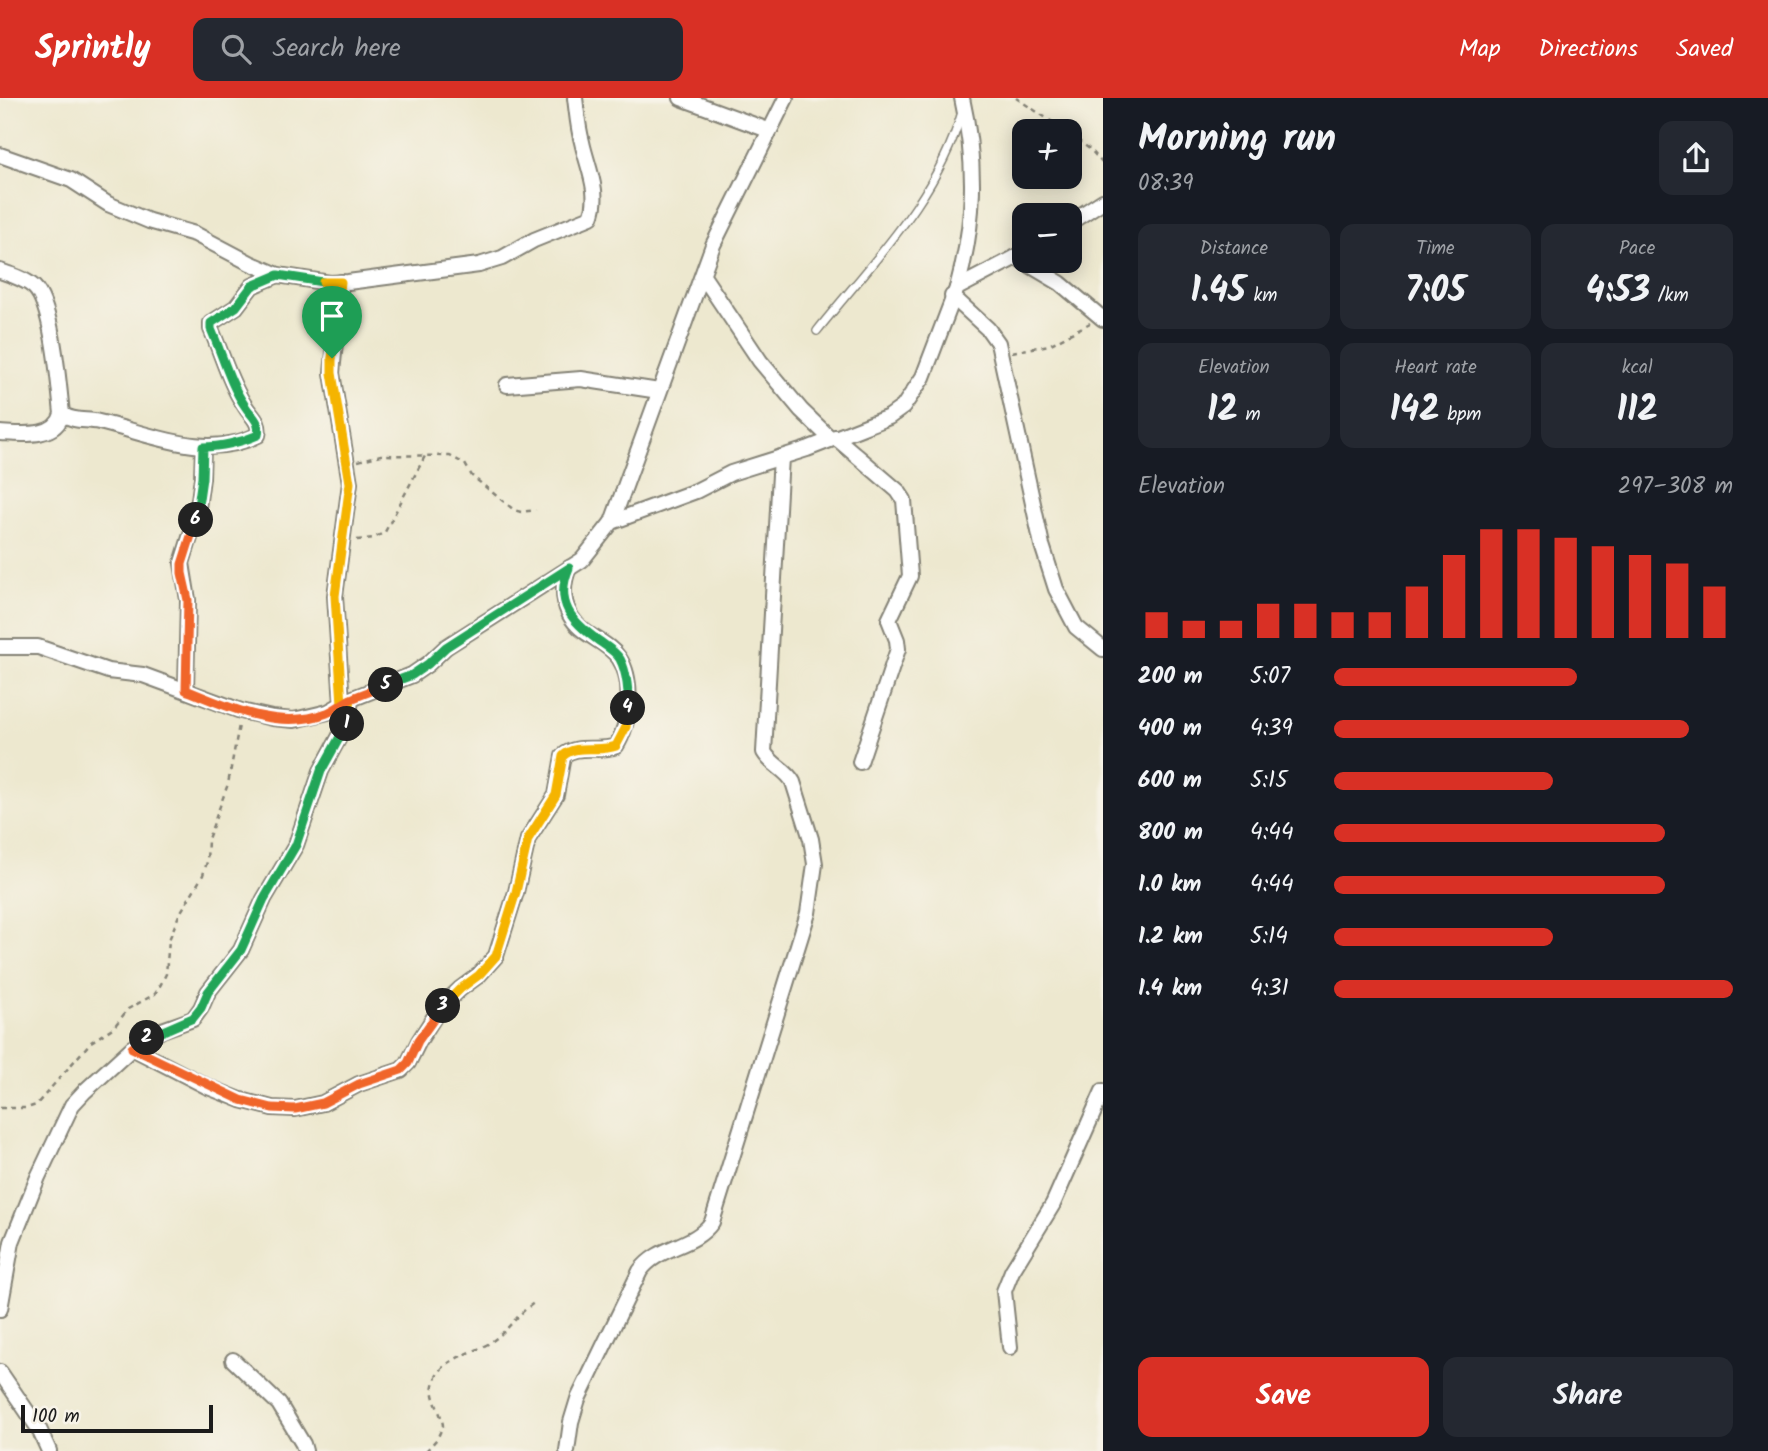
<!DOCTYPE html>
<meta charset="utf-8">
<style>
:root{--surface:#171b24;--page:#242831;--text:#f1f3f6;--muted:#9ea1a6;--accent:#d93025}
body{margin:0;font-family:Kalam,sans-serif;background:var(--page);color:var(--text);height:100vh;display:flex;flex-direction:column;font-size:26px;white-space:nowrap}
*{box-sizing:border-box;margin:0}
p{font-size:23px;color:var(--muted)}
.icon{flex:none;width:38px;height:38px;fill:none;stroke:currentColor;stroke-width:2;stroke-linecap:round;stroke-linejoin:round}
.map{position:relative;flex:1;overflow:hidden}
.drawer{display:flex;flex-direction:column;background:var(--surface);width:665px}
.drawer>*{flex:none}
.controls{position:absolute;left:1012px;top:21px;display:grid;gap:14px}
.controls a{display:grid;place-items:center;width:70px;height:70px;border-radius:14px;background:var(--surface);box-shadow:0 4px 18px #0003;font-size:35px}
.scale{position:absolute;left:21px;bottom:18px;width:192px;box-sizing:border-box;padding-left:7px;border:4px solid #1c1c1c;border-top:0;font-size:19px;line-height:24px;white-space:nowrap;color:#1c1c1c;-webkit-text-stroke:5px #f7f3e8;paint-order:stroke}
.pin{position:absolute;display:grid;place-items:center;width:60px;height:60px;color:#fff;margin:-72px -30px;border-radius:50% 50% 50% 0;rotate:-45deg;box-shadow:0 0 7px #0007}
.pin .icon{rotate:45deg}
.km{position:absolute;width:35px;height:35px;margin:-18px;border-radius:50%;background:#222;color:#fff;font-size:19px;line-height:35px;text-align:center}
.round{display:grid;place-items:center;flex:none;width:74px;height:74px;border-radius:14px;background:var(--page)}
.summary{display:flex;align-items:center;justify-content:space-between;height:119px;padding:0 35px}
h1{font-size:38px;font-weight:600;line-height:52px}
.metrics{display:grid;grid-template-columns:repeat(3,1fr);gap:10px;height:119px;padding:7px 35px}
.metrics div{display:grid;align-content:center;border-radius:14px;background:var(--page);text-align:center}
.metrics b{font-size:35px;font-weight:600}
.metrics small{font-size:19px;font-weight:400}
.metrics p{font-size:19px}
.chart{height:196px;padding:14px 35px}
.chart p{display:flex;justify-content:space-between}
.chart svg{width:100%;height:126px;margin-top:7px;stroke:var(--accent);stroke-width:6}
.button{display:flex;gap:14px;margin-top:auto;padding:14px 35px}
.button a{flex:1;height:80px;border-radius:14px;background:var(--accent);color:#fff;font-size:28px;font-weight:600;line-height:80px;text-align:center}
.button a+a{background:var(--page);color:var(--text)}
ul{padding:0 35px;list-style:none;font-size:23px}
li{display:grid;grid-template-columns:112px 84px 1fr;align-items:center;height:52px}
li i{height:18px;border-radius:9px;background:var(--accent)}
header{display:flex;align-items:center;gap:42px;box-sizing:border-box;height:98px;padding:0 35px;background:var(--accent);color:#fff}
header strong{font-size:33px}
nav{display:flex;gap:38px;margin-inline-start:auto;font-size:24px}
.search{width:490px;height:63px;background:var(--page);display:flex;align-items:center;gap:18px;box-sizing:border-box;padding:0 24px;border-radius:14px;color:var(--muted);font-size:26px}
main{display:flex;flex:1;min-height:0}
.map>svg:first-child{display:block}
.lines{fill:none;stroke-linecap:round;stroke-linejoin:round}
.lane-casing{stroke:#848276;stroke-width:10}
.street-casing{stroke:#848276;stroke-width:18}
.path{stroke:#848276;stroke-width:2.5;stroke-dasharray:5 5;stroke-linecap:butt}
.lane{stroke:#fff;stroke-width:7}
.street{stroke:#fff;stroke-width:14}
.split-1-casing{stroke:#fff;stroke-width:14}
.split-2-casing{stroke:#fff;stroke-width:14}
.split-3-casing{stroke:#fff;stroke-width:14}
.split-4-casing{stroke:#fff;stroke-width:14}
.split-5-casing{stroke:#fff;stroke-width:14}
.split-6-casing{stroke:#fff;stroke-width:14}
.split-7-casing{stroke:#fff;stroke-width:14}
.split-8-casing{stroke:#fff;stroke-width:14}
.split-1{stroke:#f5b400;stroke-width:9}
.split-2{stroke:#22a559;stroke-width:9}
.split-3{stroke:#f0652b;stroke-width:9}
.split-4{stroke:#f5b400;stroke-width:9}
.split-5{stroke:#22a559;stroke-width:9}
.split-6{stroke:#f0652b;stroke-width:9}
.split-7{stroke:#22a559;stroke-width:9}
.split-8{stroke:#f5b400;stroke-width:9}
</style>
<header>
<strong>Sprintly</strong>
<div class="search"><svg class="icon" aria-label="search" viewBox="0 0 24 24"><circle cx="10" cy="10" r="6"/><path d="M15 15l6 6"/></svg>Search here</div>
<nav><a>Map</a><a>Directions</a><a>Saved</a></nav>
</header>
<main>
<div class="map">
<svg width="1103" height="1353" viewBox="0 0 1103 1353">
<rect width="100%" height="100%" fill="#f7f3e8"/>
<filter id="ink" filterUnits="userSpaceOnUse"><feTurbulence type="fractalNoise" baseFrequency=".0143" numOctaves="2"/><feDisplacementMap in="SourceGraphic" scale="14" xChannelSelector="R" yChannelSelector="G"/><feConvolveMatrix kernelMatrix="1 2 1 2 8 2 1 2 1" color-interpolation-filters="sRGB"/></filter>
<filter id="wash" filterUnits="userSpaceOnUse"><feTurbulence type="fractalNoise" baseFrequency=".00686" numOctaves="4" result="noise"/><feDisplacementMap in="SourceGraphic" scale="28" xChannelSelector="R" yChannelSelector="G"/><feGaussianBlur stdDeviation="1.57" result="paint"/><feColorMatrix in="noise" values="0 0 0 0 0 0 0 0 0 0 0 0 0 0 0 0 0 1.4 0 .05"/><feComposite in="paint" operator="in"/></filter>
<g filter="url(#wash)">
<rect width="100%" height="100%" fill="#ede8cf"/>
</g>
<g filter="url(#ink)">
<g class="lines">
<g class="lane-casing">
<path id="lane" d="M817,233C872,164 937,101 962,14"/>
</g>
<g class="street-casing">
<g id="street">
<path d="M681,0L768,32"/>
<path d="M0,57L71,82L108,106L149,123L195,136L250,165L278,177L330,185L348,184L479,167L502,160L534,142L591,119C601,95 587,68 582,44C578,30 577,15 575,0"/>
<path d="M1069,125L1103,103"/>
<path d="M1016,159L1060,185L1103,221"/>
<path d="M0,173C12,177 25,181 34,189C53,207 59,288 62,316C74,324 86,321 99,324C151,336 206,363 258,337C261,324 251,318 245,308C230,286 222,256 211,231V225L236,209L252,188L278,177"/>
<path d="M703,178L760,263L801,312L830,340"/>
<path d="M341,184L332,275L350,385L335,498L342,606"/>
<path d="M957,190C975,124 977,67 962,0"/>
<path d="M952,198L988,231L998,245L1042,447L1056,491L1076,529L1103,551"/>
<path d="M507,287L581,281L659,293"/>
<path d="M0,335C21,336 56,341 62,316"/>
<path d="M835,339L898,393L904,402L910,478L889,522L897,542L898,551L860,664"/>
<path d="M612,424L713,147L786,0"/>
<path d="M0,549H38L108,573L143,577L241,613L272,620L294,622L328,614L351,601L412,577L428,566L446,549L582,462L612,424L696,393L731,375L807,351L889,319L903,309L923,279L957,190L1024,155"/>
<path d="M186,592L188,502L182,465L197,417L202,380L203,349"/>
<path d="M132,950L208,989L241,1002L272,1010L295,1011L323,1005L359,986L401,972L408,965L419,943L440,910L460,891L479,877L496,858L516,794L528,741L556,697L563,658C577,645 598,655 616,648C630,627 634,582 619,560C611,548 596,542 584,533C564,518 559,493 569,470"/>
<path d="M0,1211L12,1144L38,1079L72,1007L85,993L132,950L162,932L193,921L201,910L208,894L241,852L264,801L296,747L321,673L348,623L351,601"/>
<path d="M1010,1249L1004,1193L1012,1173L1053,1106L1103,993"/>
<path d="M233,1262L279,1306L303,1346L305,1353"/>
<path d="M0,1274L39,1331L49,1353"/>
<path d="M567,1353L571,1324L578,1301L640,1173C659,1147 694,1150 712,1124L808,815L815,766L811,741L793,684C786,671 772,668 764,654L781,359"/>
</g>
</g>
<g class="path">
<path d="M1016,0L1066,33"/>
<path d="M1069,36L1091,52L1103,66"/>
<path d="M1012,254L1049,247L1090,225"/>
<path d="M358,363L381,357L450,358L465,366L472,378L514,412L521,414L536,412"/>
<path d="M357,442L374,440L385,434L425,358"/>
<path d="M0,1010H27L36,1007L91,944L114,929L128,911L155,896L161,886L166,876L169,842L179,817L203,777L207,764L208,741L228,686L239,627"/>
<path d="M426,1353L437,1341L443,1328C442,1314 430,1301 433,1287C439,1261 469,1257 488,1246C508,1234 518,1214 537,1203"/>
</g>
<use href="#lane" class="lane"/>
<use href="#street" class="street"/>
</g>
</g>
<g class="lines" filter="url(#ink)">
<g class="split-1-casing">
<path id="split-1" d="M332,260V275L350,385L335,498L342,606L351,601L347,626"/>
</g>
<g class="split-2-casing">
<path id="split-2" d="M147,940L193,920L201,910L208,894L241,852L264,801L296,747L321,673L347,626"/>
</g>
<g class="split-3-casing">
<path id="split-3" d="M147,940L132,950L241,1002L272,1010L295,1011L323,1005L359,986L401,972L408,965L418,943L443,908"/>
</g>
<g class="split-4-casing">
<path id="split-4" d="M443,908L460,891L479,877L496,858L516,794L528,741L556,697L563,658C577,645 598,655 616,648L626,629L628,610"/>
</g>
<g class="split-5-casing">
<path id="split-5" d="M386,587L412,577L428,566L446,549L569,470C554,505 572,524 599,543C606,548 616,554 620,561C627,574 629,596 628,610"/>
</g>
<g class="split-6-casing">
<path id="split-6" d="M196,422L182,466V475L188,502L186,592C229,610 280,633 327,615C336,611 343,605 351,601C362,596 375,592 386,587"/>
</g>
<g class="split-7-casing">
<path id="split-7" d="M196,422L202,380L203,349C220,349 242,344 258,337C261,323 251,318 245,308C230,286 222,256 211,231V225L236,209L252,188L278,177L323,184"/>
</g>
<g class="split-8-casing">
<path id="split-8" d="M323,184H341L332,260"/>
</g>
<use href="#split-1" class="split-1"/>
<use href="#split-2" class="split-2"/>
<use href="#split-3" class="split-3"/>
<use href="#split-4" class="split-4"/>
<use href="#split-5" class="split-5"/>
<use href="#split-6" class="split-6"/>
<use href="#split-7" class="split-7"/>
<use href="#split-8" class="split-8"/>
</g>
</svg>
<div class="controls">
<a>+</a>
<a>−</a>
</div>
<div class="scale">100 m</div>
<div class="pin" style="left:332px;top:260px;background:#1e9e55"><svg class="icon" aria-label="arrive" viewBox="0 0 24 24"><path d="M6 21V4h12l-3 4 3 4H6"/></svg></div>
<b class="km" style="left:347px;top:626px">1</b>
<b class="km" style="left:147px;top:940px">2</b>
<b class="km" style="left:443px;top:908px">3</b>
<b class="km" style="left:628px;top:610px">4</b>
<b class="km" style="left:386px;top:587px">5</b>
<b class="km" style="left:196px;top:422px">6</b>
</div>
<section class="drawer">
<div class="summary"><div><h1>Morning run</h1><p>08:39</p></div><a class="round"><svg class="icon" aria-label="share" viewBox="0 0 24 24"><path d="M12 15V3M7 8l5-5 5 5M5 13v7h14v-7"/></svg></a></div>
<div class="metrics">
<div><p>Distance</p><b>1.45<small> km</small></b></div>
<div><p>Time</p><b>7:05</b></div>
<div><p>Pace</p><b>4:53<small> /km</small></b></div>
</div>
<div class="metrics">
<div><p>Elevation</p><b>12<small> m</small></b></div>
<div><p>Heart rate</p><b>142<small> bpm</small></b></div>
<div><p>kcal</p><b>112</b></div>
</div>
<div class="chart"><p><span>Elevation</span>297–308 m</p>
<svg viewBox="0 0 160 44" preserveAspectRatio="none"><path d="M5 44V35M15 44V38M25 44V38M35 44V32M45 44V32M55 44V35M65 44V35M75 44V26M85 44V15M95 44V6M105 44V6M115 44V9M125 44V12M135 44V15M145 44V18M155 44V26"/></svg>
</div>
<ul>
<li><b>200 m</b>5:07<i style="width:61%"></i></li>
<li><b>400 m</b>4:39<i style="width:89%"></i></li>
<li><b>600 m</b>5:15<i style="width:55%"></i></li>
<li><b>800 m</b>4:44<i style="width:83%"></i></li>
<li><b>1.0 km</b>4:44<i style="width:83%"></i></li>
<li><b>1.2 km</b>5:14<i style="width:55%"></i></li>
<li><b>1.4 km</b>4:31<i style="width:100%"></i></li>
</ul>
<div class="button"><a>Save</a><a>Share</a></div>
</section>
</main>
